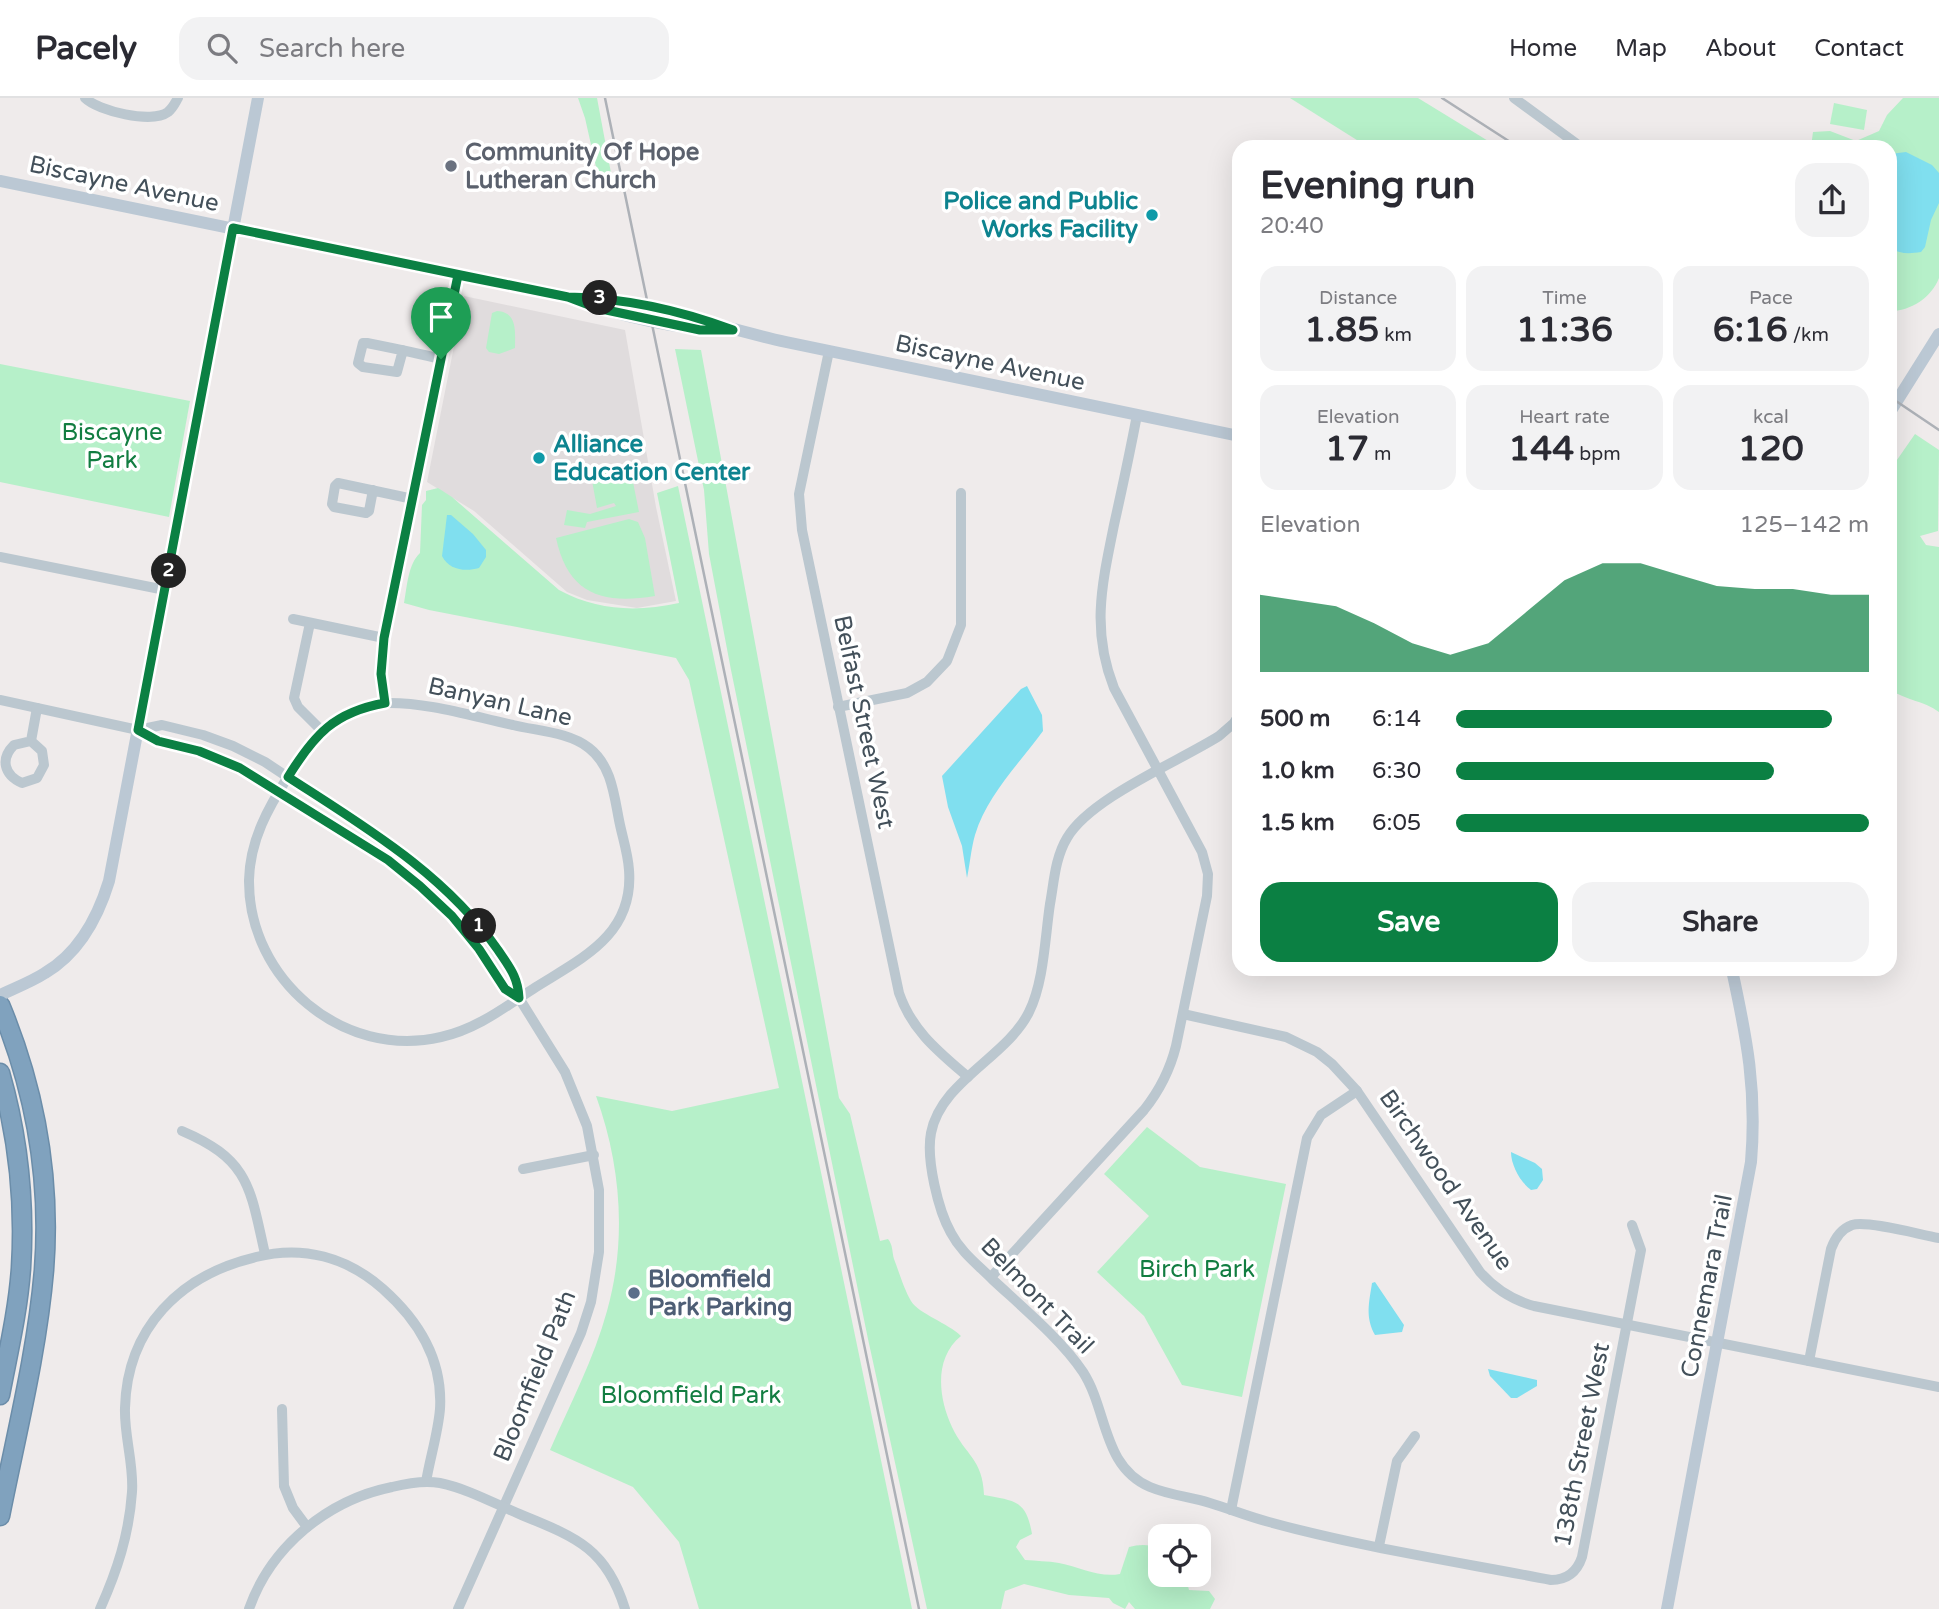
<!DOCTYPE html>
<meta charset="utf-8">
<style>
:root{--surface:#fff;--page:#f2f2f3;--text:#2b2b33;--muted:#7c7c81;--line:#e1e1e2;--accent:#0b8043}
body{margin:0;font-family:"Varela Round",sans-serif;background:var(--page);color:var(--text);height:100vh;display:flex;flex-direction:column;font-size:26px;white-space:nowrap}
*{box-sizing:border-box;margin:0}
p{font-size:23px;color:var(--muted)}
.icon{flex:none;width:38px;height:38px;fill:none;stroke:currentColor;stroke-width:2;stroke-linecap:round;stroke-linejoin:round}
.map{position:relative;flex:1;overflow:hidden}
.drawer{position:absolute;left:1232px;top:42px;width:665px;height:836px;display:flex;flex-direction:column;background:var(--surface);border-radius:21px;box-shadow:0 7px 28px #0002}
.drawer>*{flex:none}
.buttons{position:absolute;left:1148px;top:1426px;display:grid;gap:14px}
.buttons a{display:grid;place-items:center;width:63px;height:63px;border-radius:14px;background:var(--surface);box-shadow:0 7px 28px #0002;font-size:35px}
.pin{position:absolute;display:grid;place-items:center;width:60px;height:60px;color:#fff;margin:-72px -30px;border-radius:50% 50% 50% 0;rotate:-45deg;box-shadow:0 0 7px #0007}
.pin .icon{rotate:45deg}
.km{position:absolute;width:35px;height:35px;margin:-18px;border-radius:50%;background:#222;color:#fff;font-size:19px;line-height:35px;text-align:center}
.round{display:grid;place-items:center;flex:none;width:74px;height:74px;border-radius:21px;background:var(--page)}
.summary{display:flex;align-items:center;justify-content:space-between;height:119px;padding:0 28px}
h1{font-size:38px;font-weight:700;line-height:52px}
.metrics{display:grid;grid-template-columns:repeat(3,1fr);gap:10px;height:119px;padding:7px 28px}
.metrics div{display:grid;align-content:center;border-radius:18px;background:var(--page);text-align:center}
.metrics b{font-size:35px;font-weight:700}
.metrics small{font-size:19px;font-weight:400}
.metrics p{font-size:19px}
.chart{height:196px;padding:14px 28px}
.chart p{display:flex;justify-content:space-between}
.chart svg{width:100%;height:126px;margin-top:7px;fill:var(--accent);opacity:.7}
.button{display:flex;gap:14px;margin-top:auto;padding:14px 28px}
.button a{flex:1;height:80px;border-radius:21px;background:var(--accent);color:#fff;font-size:28px;font-weight:700;line-height:80px;text-align:center}
.button a+a{background:var(--page);color:var(--text)}
ul{padding:0 28px;list-style:none;font-size:23px}
li{display:grid;grid-template-columns:112px 84px 1fr;align-items:center;height:52px}
li i{height:18px;border-radius:9px;background:var(--accent)}
header{display:flex;align-items:center;gap:42px;box-sizing:border-box;height:98px;padding:0 35px;background:var(--surface);border-bottom:2px solid var(--line)}
header strong{font-size:33px}
nav{display:flex;gap:38px;margin-inline-start:auto;font-size:24px}
.search{width:490px;height:63px;background:var(--page);display:flex;align-items:center;gap:18px;box-sizing:border-box;padding:0 24px;border-radius:21px;color:var(--muted);font-size:26px}
.map>svg:first-child{display:block}
.education{fill:#e0dcdd}
.green{fill:#b6f0c9}
.water{fill:#80dfef}
.lines{fill:none;stroke-linecap:round;stroke-linejoin:round}
.highway-casing{stroke:#6b8da9;stroke-width:21}
.street{stroke:#bbc7cf;stroke-width:10}
.secondary{stroke:#bbc8d4;stroke-width:12}
.highway{stroke:#80a2be;stroke-width:18}
.rail{stroke:#adb1b7;stroke-width:2.5}
.route-casing{stroke:#fff;stroke-width:14}
.route{stroke:#0b8043;stroke-width:9}
.worship-dot{fill:#6b7280;stroke:#fff;stroke-width:2.5}
.culture-dot{fill:#0f9aa8;stroke:#fff;stroke-width:2.5}
.service-dot{fill:#5c6f8a;stroke:#fff;stroke-width:2.5}
.labels{text-anchor:middle;dominant-baseline:central;stroke-width:7;stroke-linejoin:round;paint-order:stroke}
.worship-label{font-size:24px;font-weight:bold;fill:#5b616d;stroke:#fff;text-anchor:start}
.street-label{font-size:24px;fill:#43505a;stroke:#fff}
.culture-label{font-size:24px;font-weight:bold;fill:#0d838f;stroke:#fff;text-anchor:end}
.park-label{font-size:24px;fill:#127d41;stroke:#fff}
.service-label{font-size:24px;font-weight:bold;fill:#4e5e75;stroke:#fff;text-anchor:start}
</style>
<header>
<strong>Pacely</strong>
<div class="search"><svg class="icon" aria-label="search" viewBox="0 0 24 24"><circle cx="10" cy="10" r="6"/><path d="M15 15l6 6"/></svg>Search here</div>
<nav><a>Home</a><a>Map</a><a>About</a><a>Contact</a></nav>
</header>
<div class="map">
<svg width="1939" height="1511" viewBox="0 0 1939 1511">
<rect width="100%" height="100%" fill="#efebeb"/>
<path class="education" d="M464,198L625,232L656,409L676,503L637,510L587,502L567,494L474,413L427,384Z"/>
<g class="green">
<path d="M578,0H597L614,91H601L585,20Z"/>
<path d="M1290,0H1418L1498,49H1368Z"/>
<path d="M1903,0H1939V180C1931,200 1911,213 1890,213V49H1811L1813,34L1830,33L1856,43L1879,33L1887,17Z"/>
<path d="M1834,5L1867,12L1864,32L1830,26Z"/>
<path d="M497,213C518,214 515,235 515,250L499,256L489,254L486,250L492,215Z"/>
<path d="M675,251L701,252L839,1000L850,1016L880,1143L888,1141C893,1147 892,1154 894,1161C899,1174 904,1191 911,1203C919,1216 948,1225 961,1238C934,1260 938,1299 952,1329C965,1357 983,1361 984,1397C1014,1403 1026,1401 1032,1436L1020,1442L1016,1449L1025,1462C1036,1463 1048,1463 1059,1465C1080,1469 1099,1480 1120,1476L1129,1449C1141,1446 1150,1446 1160,1452V1477H1185L1189,1492L1209,1493L1215,1501L1210,1511H1135L1129,1504L1125,1511L1113,1505L1109,1500L1069,1497L1024,1486L1005,1493L1001,1511H927L868,1241L731,572L709,456L704,392Z"/>
<path d="M0,266L190,303L169,419L0,384Z"/>
<path d="M1915,336L1939,352L1938,433L1920,438L1926,447L1939,449V614C1924,603 1906,602 1890,592V372Z"/>
<path d="M630,369L639,414L587,424L585,430L564,427L567,412L590,416L616,408L614,405L597,410L591,377Z"/>
<path d="M678,388L912,1511H699L679,1444L633,1389L550,1352C570,1306 594,1261 607,1213C627,1142 621,1067 596,998L672,1013L779,990L689,582L676,560L429,512L404,505C407,489 408,466 420,455L422,407L426,402V393L438,390L452,399L559,492C598,513 637,514 679,505L657,395Z"/>
<path d="M629,421L638,424L645,440L655,498C602,507 568,496 556,440Z"/>
<path d="M1147,1029L1200,1069L1286,1086L1242,1299L1182,1287L1144,1218L1097,1174L1149,1118L1104,1076Z"/>
</g>
<g class="water">
<path d="M1906,54L1932,67L1939,75V105L1931,122L1925,149L1921,154C1909,156 1900,156 1890,150V56Z"/>
<path d="M447,417H451L473,436L486,452V459L479,470C465,474 449,472 442,458Z"/>
<path d="M1027,588L1042,617L1043,633C1019,666 987,697 975,737C971,751 970,766 967,780L962,748L948,709L942,678L1021,591Z"/>
<path d="M1511,1054L1535,1065L1542,1071L1543,1082L1537,1091L1531,1092C1520,1084 1511,1067 1511,1054Z"/>
<path d="M1375,1184L1404,1227L1402,1234L1375,1237C1365,1219 1369,1205 1372,1185Z"/>
<path d="M1488,1271L1537,1282V1288L1517,1300H1511L1490,1278Z"/>
</g>
<g class="lines">
<g class="highway-casing">
<g id="highway">
<path d="M0,907C35,991 51,1081 44,1172C37,1255 16,1337 0,1418"/>
<path d="M0,975C18,1038 25,1105 21,1170C18,1213 8,1255 0,1297"/>
</g>
</g>
<g class="street">
<path d="M85,0C98,13 152,26 168,14C173,10 175,5 178,0"/>
<path d="M1514,0L1581,49"/>
<path d="M403,252L397,274L363,269L358,265L363,245H367C392,250 417,255 441,261"/>
<path d="M829,253L799,396L802,432L899,895C912,933 939,954 968,979"/>
<path d="M373,392L369,413L366,415L334,409L332,406L335,388L338,385L413,401"/>
<path d="M0,459L165,492"/>
<path d="M293,521L384,540"/>
<path d="M310,525L294,600L298,609L321,632"/>
<path d="M0,602L138,632L158,643L209,657L240,670L388,762L420,788L452,818L479,851L505,891L519,900L565,974L587,1028L599,1092V1154L591,1204L581,1235L458,1511"/>
<path d="M385,605C428,604 471,618 513,627C537,633 569,634 589,650C611,667 614,696 619,722C622,738 628,755 629,772C634,837 582,860 536,889C505,909 477,931 441,939C343,962 248,881 249,782C250,742 268,710 289,677C315,636 335,614 385,605Z"/>
<path d="M385,605L381,576L384,540L458,177"/>
<path d="M838,609L907,595L927,584L947,563L961,527V395"/>
<path d="M1239,617L1234,625L1219,638C1178,664 1090,700 1067,740C1055,760 1054,784 1050,806C1045,839 1044,884 1029,914C1007,959 941,983 931,1035C926,1061 938,1112 951,1135C961,1154 977,1166 992,1181C1021,1208 1062,1242 1083,1274C1108,1313 1102,1368 1150,1389C1169,1397 1191,1399 1210,1405C1230,1411 1249,1419 1269,1424C1360,1449 1458,1464 1551,1482C1567,1482 1577,1474 1582,1459L1641,1152L1632,1127"/>
<path d="M138,632L162,627L203,637L233,648L265,664L395,750L428,776L477,826L518,884L519,900"/>
<path d="M31,643L42,653L44,667L37,680L22,685C4,677 0,661 14,647L31,643L37,610"/>
<path d="M1183,916L1286,939L1317,954L1332,966L1357,993L1480,1174C1495,1191 1512,1202 1534,1208L1939,1289"/>
<path d="M182,1033C250,1062 250,1090 265,1156"/>
<path d="M523,1071L594,1057"/>
<path d="M991,1179L1144,1012C1160,992 1170,972 1176,948L1207,798L1208,776L1202,754L1114,590C1091,532 1102,486 1114,427C1122,391 1130,354 1137,317"/>
<path d="M1809,1263L1831,1151C1835,1140 1841,1131 1852,1127C1867,1122 1921,1137 1939,1140"/>
<path d="M282,1311L284,1388L293,1410L307,1429"/>
<path d="M1231,1412L1307,1040L1321,1017L1357,993"/>
<path d="M1379,1448L1397,1363L1415,1338"/>
<path d="M100,1511C117,1473 129,1437 132,1394C134,1366 124,1338 125,1310C127,1230 180,1177 256,1159C303,1147 347,1159 383,1191C418,1222 443,1262 440,1311C438,1335 430,1360 426,1384"/>
<path d="M249,1511C271,1448 328,1402 392,1389C408,1385 424,1382 440,1385C469,1391 497,1407 524,1418C578,1440 607,1452 625,1511"/>
</g>
<g class="secondary">
<path d="M0,83L568,199C643,201 713,228 786,244C937,276 1088,307 1239,338"/>
<path d="M576,202C615,217 681,232 722,232"/>
<path d="M1890,314L1939,236"/>
<path d="M0,897C15,890 31,884 45,875C79,855 98,819 109,783L258,0"/>
<path d="M1667,1511L1751,1064C1757,992 1747,941 1732,872"/>
</g>
<use href="#highway" class="highway"/>
<g class="rail">
<path d="M605,0L919,1511"/>
<path d="M1442,0L1518,49"/>
<path d="M1890,299L1939,332"/>
</g>
</g>
<g class="lines">
<g class="route-casing">
<path id="route" d="M441,261L384,540L381,576L385,605C334,614 314,637 288,679C365,729 444,775 498,852C510,870 518,879 519,900L505,891L479,851L452,818L420,788L388,762L240,670L199,653L158,643L138,632L233,130L568,199C624,200 682,213 733,232H700L597,210L568,199L458,177L441,261"/>
</g>
<use href="#route" class="route"/>
</g>
<circle class="worship-dot" cx="451" cy="68" r="7"/>
<g class="culture-dot">
<circle cx="1152" cy="117" r="7"/>
<circle cx="539" cy="360" r="7"/>
</g>
<circle class="service-dot" cx="634" cy="1195" r="7"/>
<g class="labels">
<g class="worship-label">
<text x="465" y="54">Community Of Hope<tspan x="465" dy="28">Lutheran Church</tspan></text>
</g>
<g class="street-label">
<text transform="translate(124 86) rotate(12)">Biscayne Avenue</text>
<text transform="translate(990 265) rotate(12)">Biscayne Avenue</text>
<text transform="translate(500 604) rotate(13)">Banyan Lane</text>
<text transform="translate(864 624) rotate(78)">Belfast Street West</text>
<text transform="translate(1446 1082) rotate(55)">Birchwood Avenue</text>
<text transform="translate(1707 1188) rotate(-79)">Connemara Trail</text>
<text transform="translate(1037 1198) rotate(46)">Belmont Trail</text>
<text transform="translate(535 1278) rotate(-68)">Bloomfield Path</text>
<text transform="translate(1582 1347) rotate(-79)">138th Street West</text>
</g>
<g class="culture-label">
<text x="1138" y="103">Police and Public<tspan x="1138" dy="28">Works Facility</tspan></text>
<text x="553" y="346" text-anchor="start">Alliance<tspan x="553" dy="28">Education Center</tspan></text>
</g>
<g class="park-label">
<text x="112" y="334">Biscayne<tspan x="112" dy="28">Park</tspan></text>
<text x="1197" y="1171">Birch Park</text>
<text x="691" y="1297">Bloomfield Park</text>
</g>
<g class="service-label">
<text x="648" y="1181">Bloomfield<tspan x="648" dy="28">Park Parking</tspan></text>
</g>
</g>
</svg>
<div class="buttons">
<a><svg class="icon" aria-label="locate" viewBox="0 0 24 24"><circle cx="12" cy="12" r="6"/><path d="M12 2v4M12 18v4M2 12h4M18 12h4"/></svg></a>
</div>
<div class="pin" style="left:441px;top:261px;background:#1e9e55"><svg class="icon" aria-label="arrive" viewBox="0 0 24 24"><path d="M6 21V4h12l-3 4 3 4H6"/></svg></div>
<b class="km" style="left:479px;top:828px">1</b>
<b class="km" style="left:169px;top:473px">2</b>
<b class="km" style="left:600px;top:200px">3</b>
<section class="drawer">
<div class="summary"><div><h1>Evening run</h1><p>20:40</p></div><a class="round"><svg class="icon" aria-label="share" viewBox="0 0 24 24"><path d="M12 15V3M7 8l5-5 5 5M5 13v7h14v-7"/></svg></a></div>
<div class="metrics">
<div><p>Distance</p><b>1.85<small> km</small></b></div>
<div><p>Time</p><b>11:36</b></div>
<div><p>Pace</p><b>6:16<small> /km</small></b></div>
</div>
<div class="metrics">
<div><p>Elevation</p><b>17<small> m</small></b></div>
<div><p>Heart rate</p><b>144<small> bpm</small></b></div>
<div><p>kcal</p><b>120</b></div>
</div>
<div class="chart"><p><span>Elevation</span>125–142 m</p>
<svg viewBox="0 0 160 44" preserveAspectRatio="none"><path d="M0 44V17L10 19L20 21L30 27L40 34L50 38L60 34L70 23L80 12L90 6L100 6L110 10L120 14L130 15L140 15L150 17L160 17V44z"/></svg>
</div>
<ul>
<li><b>500 m</b>6:14<i style="width:91%"></i></li>
<li><b>1.0 km</b>6:30<i style="width:77%"></i></li>
<li><b>1.5 km</b>6:05<i style="width:100%"></i></li>
</ul>
<div class="button"><a>Save</a><a>Share</a></div>
</section>
</div>
